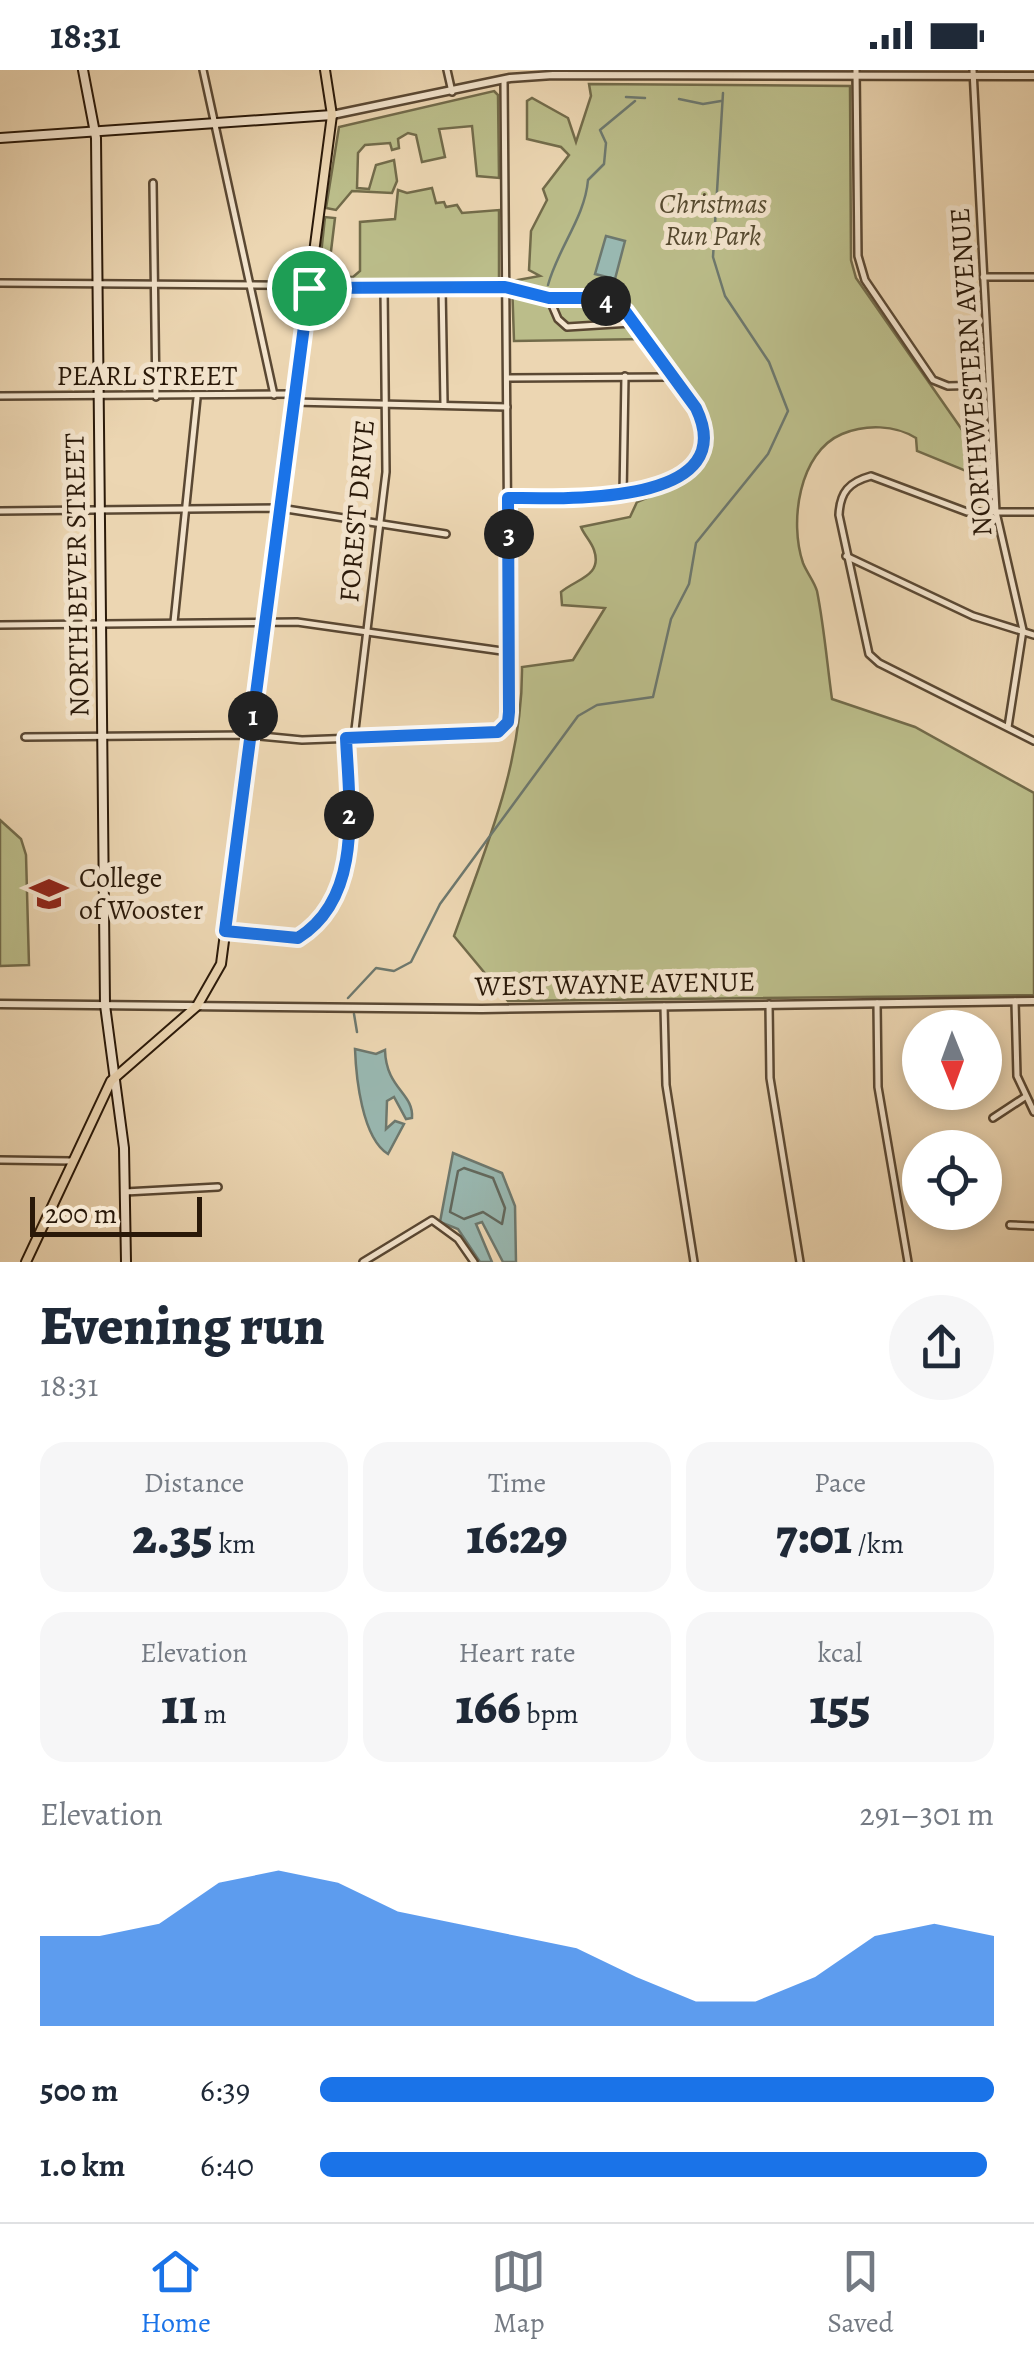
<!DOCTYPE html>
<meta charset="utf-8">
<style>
:root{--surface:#fff;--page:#f6f6f7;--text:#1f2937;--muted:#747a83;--line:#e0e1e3;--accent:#1a73e8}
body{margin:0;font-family:Alegreya,serif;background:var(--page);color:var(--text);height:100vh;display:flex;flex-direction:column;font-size:38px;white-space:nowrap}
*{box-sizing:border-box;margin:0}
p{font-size:32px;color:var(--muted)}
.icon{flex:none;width:55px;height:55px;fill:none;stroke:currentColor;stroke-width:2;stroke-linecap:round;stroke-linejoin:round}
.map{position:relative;height:1192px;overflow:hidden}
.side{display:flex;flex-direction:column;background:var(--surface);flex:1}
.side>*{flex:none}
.needle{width:65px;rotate:179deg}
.fabs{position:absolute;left:902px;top:940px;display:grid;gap:20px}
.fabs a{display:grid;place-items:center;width:100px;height:100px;border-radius:50%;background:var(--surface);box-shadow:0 5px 15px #0003;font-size:50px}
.scale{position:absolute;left:30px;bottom:25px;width:172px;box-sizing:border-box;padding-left:10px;border:5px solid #2a1909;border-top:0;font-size:28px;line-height:35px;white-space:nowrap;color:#2a1909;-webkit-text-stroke:8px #f3e4cd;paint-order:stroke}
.pin{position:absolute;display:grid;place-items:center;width:85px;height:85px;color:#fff;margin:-42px;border:5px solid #fff;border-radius:50%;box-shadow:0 2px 10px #0007}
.km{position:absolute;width:50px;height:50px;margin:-25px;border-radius:50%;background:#222;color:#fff;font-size:28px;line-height:50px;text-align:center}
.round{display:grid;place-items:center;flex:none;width:105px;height:105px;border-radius:52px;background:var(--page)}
.overview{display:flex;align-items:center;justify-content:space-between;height:170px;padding:0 40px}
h1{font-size:55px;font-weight:800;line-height:75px}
.metrics{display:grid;grid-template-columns:repeat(3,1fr);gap:15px;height:170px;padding:10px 40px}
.metrics div{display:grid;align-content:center;border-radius:25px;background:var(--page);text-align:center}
.metrics b{font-size:50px;font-weight:800}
.metrics small{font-size:28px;font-weight:400}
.metrics p{font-size:28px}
.chart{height:280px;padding:20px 40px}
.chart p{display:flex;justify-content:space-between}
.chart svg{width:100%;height:180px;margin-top:10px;fill:var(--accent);opacity:.7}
ul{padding:0 40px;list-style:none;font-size:32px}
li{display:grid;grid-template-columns:160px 120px 1fr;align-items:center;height:75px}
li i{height:25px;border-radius:12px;background:var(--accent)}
.status{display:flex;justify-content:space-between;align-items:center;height:70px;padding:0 50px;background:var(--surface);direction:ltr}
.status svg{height:28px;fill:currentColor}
.tabs{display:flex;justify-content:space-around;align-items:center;height:140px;border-top:2px solid var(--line);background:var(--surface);font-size:28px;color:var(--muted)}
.tabs a{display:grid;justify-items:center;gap:5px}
.tabs .selected{color:var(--accent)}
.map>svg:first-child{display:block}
.green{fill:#bbbd8a;stroke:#726b4a;stroke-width:2.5}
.water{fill:#99b8b1;stroke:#6d786e;stroke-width:2.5}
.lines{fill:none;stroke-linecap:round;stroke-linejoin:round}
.shore{stroke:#62685d;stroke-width:2.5}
.stream{stroke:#6d786e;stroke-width:2.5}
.minor-casing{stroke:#5a4833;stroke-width:10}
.tertiary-casing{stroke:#5a4833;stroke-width:11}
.secondary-casing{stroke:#2a1909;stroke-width:12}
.primary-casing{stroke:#2a1909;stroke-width:12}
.minor{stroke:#f3e4cd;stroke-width:5}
.tertiary{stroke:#f3e4cd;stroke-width:6}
.secondary{stroke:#f3e4cd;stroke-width:8}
.primary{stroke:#ecd6b2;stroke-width:8}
.route-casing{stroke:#fff;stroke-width:20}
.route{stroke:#1a73e8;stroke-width:12}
.labels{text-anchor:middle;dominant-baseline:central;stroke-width:10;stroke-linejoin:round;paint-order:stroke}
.park-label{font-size:28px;font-style:italic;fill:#564a30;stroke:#f3e4cd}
.street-label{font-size:28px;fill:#2a1909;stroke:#f3e4cd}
.poi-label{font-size:28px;fill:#2a1909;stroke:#f3e4cd;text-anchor:start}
</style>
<div class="status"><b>18:31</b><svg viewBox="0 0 49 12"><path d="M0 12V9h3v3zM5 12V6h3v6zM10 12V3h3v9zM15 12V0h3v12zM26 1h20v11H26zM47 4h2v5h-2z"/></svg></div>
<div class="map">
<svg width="1034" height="1192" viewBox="0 0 1034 1192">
<rect width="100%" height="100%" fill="#ecd6b2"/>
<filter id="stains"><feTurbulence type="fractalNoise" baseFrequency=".002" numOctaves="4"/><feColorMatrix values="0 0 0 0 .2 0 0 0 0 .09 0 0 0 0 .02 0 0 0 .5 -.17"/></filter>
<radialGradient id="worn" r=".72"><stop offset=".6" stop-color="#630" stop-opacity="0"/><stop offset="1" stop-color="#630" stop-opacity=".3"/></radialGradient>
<g class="green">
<path d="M589,14L850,16L851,190L856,208L988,397V410L917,381L916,368C895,355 866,354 842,364C799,382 789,452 803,493C807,503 814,511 817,521C824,556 827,593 832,629L915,657L1034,723V925L508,931L454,866C486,778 523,692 522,597L573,590L605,538L562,535L561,522C576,509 603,506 594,480C591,471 584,465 581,457L630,447L637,432L684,412L709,363L647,269L514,271L512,211L540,206L529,200L531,161L547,130L543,119L569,85L561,77L527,69V31L532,28L568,48L576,72L591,26Z"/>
<path d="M494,21L498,25L499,108L477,106L472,56L439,59L445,87L422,92L416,65L408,63L398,69L399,78L392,80L390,73L365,75L358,83L357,118L369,119L376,95L394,90L397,111L392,123L352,121L336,140L326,138L339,57Z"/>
<path d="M432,118L436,133L444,132L446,137L457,135L462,143L499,140V211L318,212L325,147L335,148L328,206L353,207L360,201V152L395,149L398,120L407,123Z"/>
<path d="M0,750L21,769L26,785L29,895L0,896Z"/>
</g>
<g class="water">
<path d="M606,166L625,171L615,209L595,204Z"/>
<path d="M355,979L376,984L385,980C386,1019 414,1023 412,1048L406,1049L394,1027L387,1031L386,1059L395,1051L404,1054L388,1084C362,1068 356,1007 355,979Z"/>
<path d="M453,1083L502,1103L515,1136L516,1192H503L482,1152L476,1154L492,1192H480L458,1159L440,1152Z"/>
</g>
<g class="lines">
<path class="shore" d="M464,1098L493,1108L505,1138L502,1154L483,1142L464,1149L450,1142L458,1101Z"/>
<g class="stream">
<path d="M626,27L645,28"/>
<path d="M679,29L703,34L721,31"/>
<path d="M548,215C558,178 585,147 588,110L604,94L606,73L600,60L635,31"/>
<path d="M348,928L376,898L394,901L411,892L440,834L578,646L597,635L653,627L671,549L689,514L696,473L768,384L788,341L769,292L725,226L713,187L723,23"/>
<path d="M354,944L357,962"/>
</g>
<g class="minor-casing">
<g id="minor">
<path d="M203,0L274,325"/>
<path d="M447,0L452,22"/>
<path d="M856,0L858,186L865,210L933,310L948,316L988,315"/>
<path d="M973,0L996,442L1023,560L1008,657"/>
<path d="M153,113L156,327"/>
<path d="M983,207H1034"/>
<path d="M0,213L505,217C521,219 534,224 549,228C573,233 593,225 617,236C634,245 653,285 668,301C784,433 588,428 509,428"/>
<path d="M442,217L444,334"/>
<path d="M549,228L558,249L567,257L631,253"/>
<path d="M507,308L670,307"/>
<path d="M0,326L294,324"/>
<path d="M293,332L507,337"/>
<path d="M623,426L625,306"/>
<path d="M0,441L280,438L446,464"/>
<path d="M1034,442H967L871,406C849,412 840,422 839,445L869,584L879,593L1034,671"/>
<path d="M846,486L973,546L1034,565"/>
<path d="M174,552L197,328"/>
<path d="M0,555L297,552L509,582"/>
<path d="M25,667L250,665L302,670L490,663L505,658L509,624L504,10"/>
<path d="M354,668L386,402L384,218"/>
<path d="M225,861L299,869C364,827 349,734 345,669"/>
<path d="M1015,931L1017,1006L1034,1042"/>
<path d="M877,933L878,1017L908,1192"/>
<path d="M769,934L770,1008L800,1192"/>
<path d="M664,936L666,1015L694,1192"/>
<path d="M993,1048L1025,1027"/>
<path d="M0,1090L71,1091"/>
<path d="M125,1122L218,1117"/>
<path d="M1010,1155L1034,1156"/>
<path d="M363,1192L432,1150L458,1169L474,1192"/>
</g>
</g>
<g class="tertiary-casing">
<g id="tertiary">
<path d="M332,45L510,8L553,5L1034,6"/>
<path d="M0,934L482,939L1034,931"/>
</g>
</g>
<g class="secondary-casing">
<g id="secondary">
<path d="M83,0L96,68L105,935L124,1078L126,1192"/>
<path d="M0,68L332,45"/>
</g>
</g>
<g class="primary-casing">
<path id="primary" d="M26,1192L111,1011L197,936L221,894L332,45L325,0"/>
</g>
<use href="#minor" class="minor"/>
<use href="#tertiary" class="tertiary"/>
<use href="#secondary" class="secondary"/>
<use href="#primary" class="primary"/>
</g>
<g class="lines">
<g class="route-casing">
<path id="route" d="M505,217L549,228H590L625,241L696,338C744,438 560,428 508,428L509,642L508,652L498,662L346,668C349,734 364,827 298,868L225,861L309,218Z"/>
</g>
<use href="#route" class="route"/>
</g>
<defs>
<g id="university-bare" transform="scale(3)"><path d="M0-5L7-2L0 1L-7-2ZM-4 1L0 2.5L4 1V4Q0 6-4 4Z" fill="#8f2418" stroke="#f3e4cd" stroke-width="2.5" paint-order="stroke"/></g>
</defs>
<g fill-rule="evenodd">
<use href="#university-bare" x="49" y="824"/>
</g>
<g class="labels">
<g class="park-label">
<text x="713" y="134">Christmas<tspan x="713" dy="32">Run Park</tspan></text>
</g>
<g class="street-label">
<text transform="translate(971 302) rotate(-94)">NORTHWESTERN AVENUE</text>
<text x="147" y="306">PEARL STREET</text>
<text transform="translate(357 441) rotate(-85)">FOREST DRIVE</text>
<text transform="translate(77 505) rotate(-91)">NORTH BEVER STREET</text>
<text transform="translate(615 914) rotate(-1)">WEST WAYNE AVENUE</text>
</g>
<g class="poi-label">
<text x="79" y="808">College<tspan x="79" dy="32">of Wooster</tspan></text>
</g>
</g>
<rect width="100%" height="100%" filter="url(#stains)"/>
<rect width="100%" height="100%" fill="url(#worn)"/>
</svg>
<div class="fabs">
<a><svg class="needle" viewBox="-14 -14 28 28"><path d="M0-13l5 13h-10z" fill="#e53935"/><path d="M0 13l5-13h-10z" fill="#747a83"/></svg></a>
<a><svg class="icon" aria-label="locate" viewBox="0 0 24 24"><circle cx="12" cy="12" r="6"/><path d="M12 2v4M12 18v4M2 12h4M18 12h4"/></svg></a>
</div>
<div class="scale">200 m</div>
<div class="pin" style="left:309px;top:218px;background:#1e9e55"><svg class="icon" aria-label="arrive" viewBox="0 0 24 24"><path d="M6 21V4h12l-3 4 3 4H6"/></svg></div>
<b class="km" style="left:253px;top:646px">1</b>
<b class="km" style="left:349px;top:745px">2</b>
<b class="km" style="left:509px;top:464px">3</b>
<b class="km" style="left:606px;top:231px">4</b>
</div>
<section class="side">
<div class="overview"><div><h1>Evening run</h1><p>18:31</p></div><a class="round"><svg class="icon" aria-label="share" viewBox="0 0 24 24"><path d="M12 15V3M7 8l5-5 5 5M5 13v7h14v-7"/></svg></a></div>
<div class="metrics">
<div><p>Distance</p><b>2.35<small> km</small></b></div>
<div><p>Time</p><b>16:29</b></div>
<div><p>Pace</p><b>7:01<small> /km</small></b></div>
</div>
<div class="metrics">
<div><p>Elevation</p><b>11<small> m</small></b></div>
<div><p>Heart rate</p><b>166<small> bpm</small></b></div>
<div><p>kcal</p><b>155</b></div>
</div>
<div class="chart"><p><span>Elevation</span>291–301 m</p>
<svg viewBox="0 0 160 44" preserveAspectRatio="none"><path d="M0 44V22L10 22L20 19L30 9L40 6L50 9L60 16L70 19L80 22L90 25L100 32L110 38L120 38L130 32L140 22L150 19L160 22V44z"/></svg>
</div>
<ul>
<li><b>500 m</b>6:39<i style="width:100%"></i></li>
<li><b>1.0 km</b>6:40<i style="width:99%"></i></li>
</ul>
</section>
<nav class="tabs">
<a class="selected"><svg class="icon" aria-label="home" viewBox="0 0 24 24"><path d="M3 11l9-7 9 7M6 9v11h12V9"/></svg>Home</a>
<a><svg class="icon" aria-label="map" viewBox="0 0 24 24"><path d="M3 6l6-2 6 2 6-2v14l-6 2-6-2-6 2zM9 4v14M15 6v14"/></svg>Map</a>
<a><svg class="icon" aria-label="saved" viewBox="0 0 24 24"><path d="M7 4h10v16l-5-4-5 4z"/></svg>Saved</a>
</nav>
